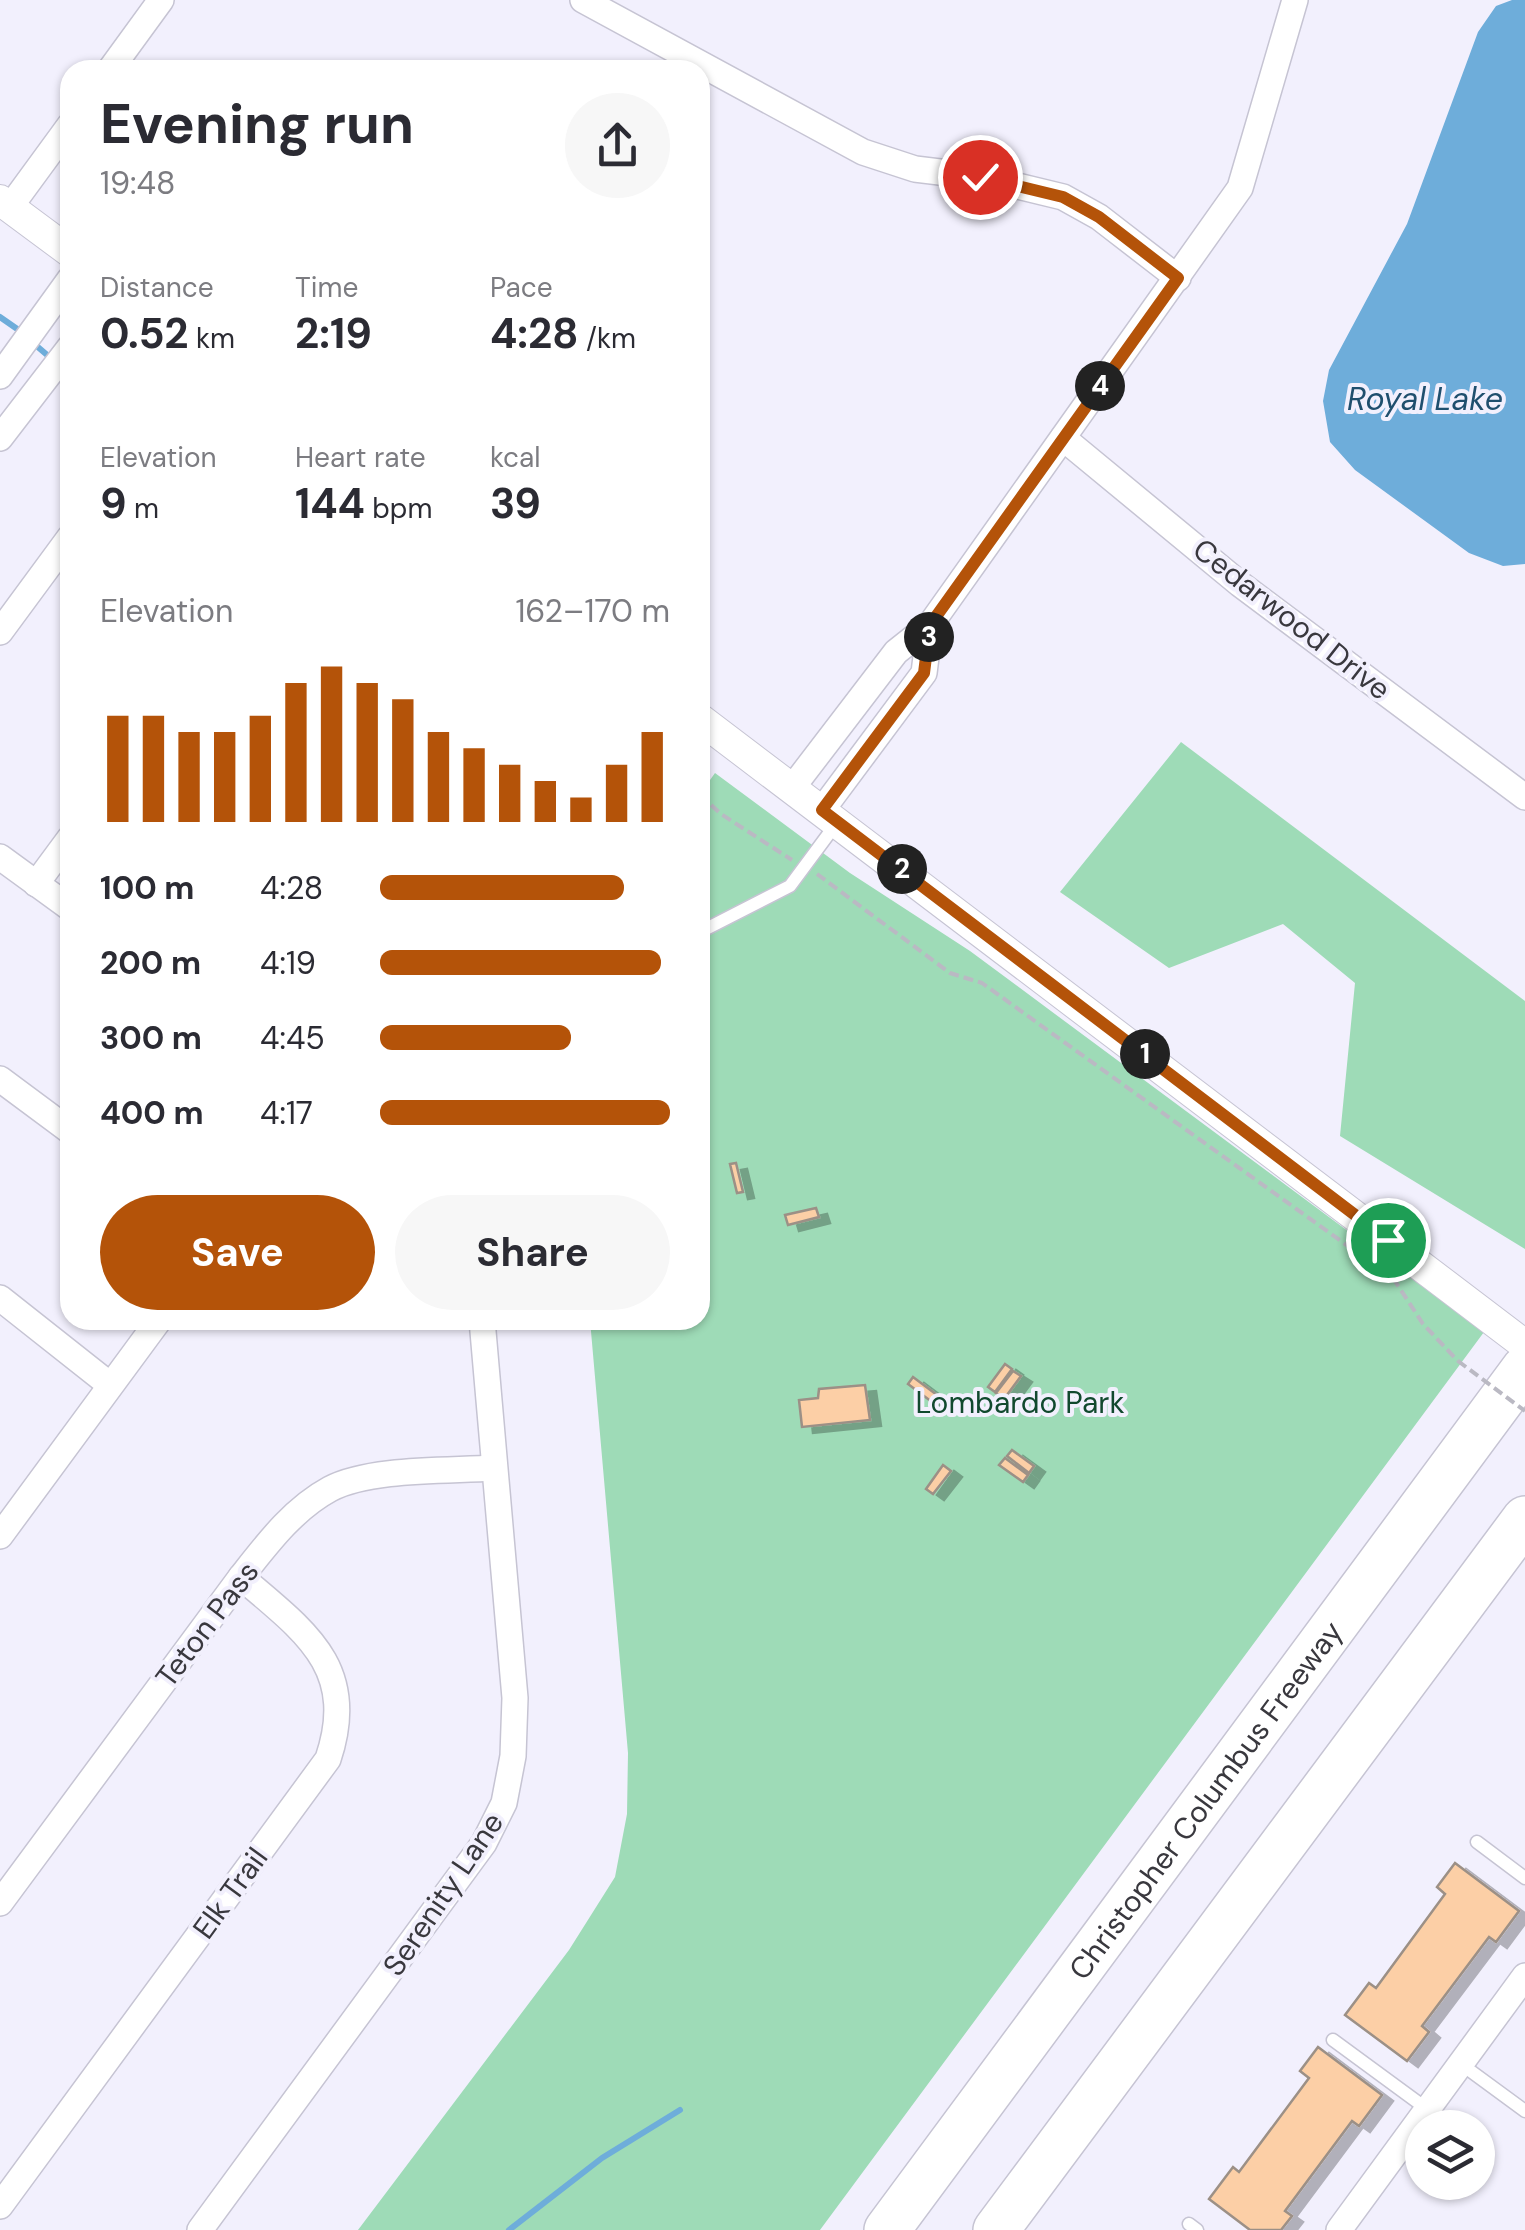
<!DOCTYPE html>
<meta charset="utf-8">
<style>
:root{--surface:#fff;--page:#f7f7f7;--text:#2b2b33;--muted:#7c7c81;--accent:#b45309}
body{margin:0;font-family:"DM Sans",sans-serif;background:var(--page);color:var(--text);height:100vh;display:flex;flex-direction:column;font-size:38px;white-space:nowrap}
*{box-sizing:border-box;margin:0}
p{font-size:32px;color:var(--muted)}
.icon{flex:none;width:55px;height:55px;fill:none;stroke:currentColor;stroke-width:2;stroke-linecap:round;stroke-linejoin:round}
.map{position:relative;flex:1;overflow:hidden}
.panel{position:absolute;left:60px;top:60px;width:650px;height:1270px;display:flex;flex-direction:column;background:var(--surface);border-radius:30px;box-shadow:0 2px 8px #0004}
.panel>*{flex:none}
.fabs{position:absolute;left:1405px;top:2110px;display:grid;gap:20px}
.fabs a{display:grid;place-items:center;width:90px;height:90px;border-radius:50%;background:var(--surface);box-shadow:0 2px 8px #0004;font-size:50px}
.pin{position:absolute;display:grid;place-items:center;width:85px;height:85px;color:#fff;margin:-42px;border:5px solid #fff;border-radius:50%;box-shadow:0 2px 10px #0007}
.km{position:absolute;width:50px;height:50px;margin:-25px;border-radius:50%;background:#222;color:#fff;font-size:28px;line-height:50px;text-align:center}
.round{display:grid;place-items:center;flex:none;width:105px;height:105px;border-radius:52px;background:var(--page)}
.headline{display:flex;align-items:center;justify-content:space-between;height:170px;padding:0 40px}
h1{font-size:55px;font-weight:700;line-height:75px}
.figures{display:grid;grid-template-columns:repeat(3,1fr);gap:15px;height:170px;padding:10px 40px}
.figures div{display:grid;align-content:center}
.figures b{font-size:42px;font-weight:700}
.figures small{font-size:28px;font-weight:400}
.figures p{font-size:28px}
.chart{height:280px;padding:20px 40px}
.chart p{display:flex;justify-content:space-between}
.chart svg{width:100%;height:180px;margin-top:10px;stroke:var(--accent);stroke-width:6}
.button{display:flex;gap:20px;margin-top:auto;padding:20px 40px}
.button a{flex:1;height:115px;border-radius:60px;background:var(--accent);color:#fff;font-size:40px;font-weight:700;line-height:115px;text-align:center}
.button a+a{background:var(--page);color:var(--text)}
ul{padding:0 40px;list-style:none;font-size:32px}
li{display:grid;grid-template-columns:160px 120px 1fr;align-items:center;height:75px}
li i{height:25px;border-radius:12px;background:var(--accent)}
.map>svg:first-child{display:block}
.green{fill:#9edbb7}
.water{fill:#6eadda}
.lines{fill:none;stroke-linecap:round;stroke-linejoin:round}
.stream{stroke:#6eadda;stroke-width:6}
.building{fill:#fccfa6;stroke:#9c9086;stroke-width:2.5;filter:url(#shadow)}
.service-casing{stroke:#c6c4d3;stroke-width:15}
.minor-casing{stroke:#c6c4d3;stroke-width:28}
.tertiary-casing{stroke:#c6c4d3;stroke-width:32}
.motorway-casing{stroke:#c6c4d3;stroke-width:48}
.path{stroke:#bab9c3;stroke-width:4;stroke-dasharray:10 5;stroke-linecap:butt}
.service{stroke:#fff;stroke-width:12}
.minor{stroke:#fff;stroke-width:25}
.tertiary{stroke:#fff;stroke-width:30}
.motorway{stroke:#fff;stroke-width:45}
.path-bridge{stroke:#bab9c3;stroke-width:4;stroke-dasharray:10 5;stroke-linecap:butt}
.route-casing{stroke:#fff;stroke-width:20}
.route{stroke:#b45309;stroke-width:12}
.labels{text-anchor:middle;dominant-baseline:central;stroke-width:8;stroke-linejoin:round;paint-order:stroke}
.street-label{font-size:30px;fill:#39383e;stroke:#f2f0fd}
.park-label{font-size:30px;fill:#11492e;stroke:#f2f0fd}
.water-label{font-size:32px;font-style:italic;fill:#1f4f6e;stroke:#f2f0fd}
</style>
<div class="map">
<svg width="1525" height="2230" viewBox="0 0 1525 2230">
<defs>
<filter id="shadow"><feDropShadow dx="11" dy="6" stdDeviation="0" flood-color="#0004"/></filter>
</defs>
<rect width="100%" height="100%" fill="#f2f0fd"/>
<g class="green">
<path d="M1181,742L1525,1001V1249L1340,1136L1355,983L1283,924L1169,968L1060,892Z"/>
<path d="M715,773L850,873L970,951L1484,1332L820,2230H358L569,1950L615,1877L627,1814L628,1753L590,1320H700V794Z"/>
</g>
<path class="water" d="M1512,0H1525V564L1503,566L1469,553L1355,470L1330,442L1323,401L1329,370L1407,224L1478,32L1496,6Z"/>
<g class="lines">
<g class="stream">
<path d="M0,317L23,333"/>
<path d="M32,342L53,360"/>
<path d="M509,2230L602,2158L680,2110"/>
</g>
</g>
<g class="building">
<path d="M736,1163L743,1192L737,1193L730,1164Z"/>
<path d="M816,1208L819,1217L788,1225L785,1215Z"/>
<path d="M1005,1364L1012,1369L995,1392L988,1387Z"/>
<path d="M1013,1371L1021,1376L1004,1399L996,1393Z"/>
<path d="M913,1377L937,1395L932,1402L908,1384Z"/>
<path d="M865,1385L870,1420L802,1427L799,1400L818,1398L819,1389Z"/>
<path d="M1012,1450L1034,1466L1029,1473L1007,1456Z"/>
<path d="M1005,1458L1028,1475L1023,1482L999,1465Z"/>
<path d="M943,1465L951,1471L933,1494L926,1489Z"/>
<path d="M1455,1863L1519,1911L1496,1942L1489,1937L1422,2026L1429,2032L1407,2061L1345,2015L1369,1983L1376,1988L1445,1894L1437,1887Z"/>
<path d="M1318,2047L1382,2095L1359,2126L1352,2121L1285,2211L1292,2216L1281,2230H1250L1209,2199L1233,2167L1239,2172L1309,2078L1300,2071Z"/>
</g>
<g class="lines">
<g class="service-casing">
<g id="service">
<path d="M700,932L790,886L836,824"/>
<path d="M1477,1842L1525,1878"/>
<path d="M1333,2040L1427,2109"/>
<path d="M1461,2064L1525,2111"/>
<path d="M1189,2224L1197,2230"/>
</g>
</g>
<g class="minor-casing">
<g id="minor">
<path d="M583,0L863,152L915,169L981,177L1063,197L1099,217L1178,278"/>
<path d="M110,70L161,0"/>
<path d="M10,207L70,125"/>
<path d="M0,376L70,279"/>
<path d="M0,438L70,347"/>
<path d="M1063,438L1240,584L1525,797"/>
<path d="M930,625L1240,188L1295,0"/>
<path d="M0,632L70,537"/>
<path d="M792,788L896,652L930,625L924,673L822,810"/>
<path d="M0,857L70,908"/>
<path d="M36,884L70,838"/>
<path d="M0,1079L70,1131"/>
<path d="M0,1298L110,1385"/>
<path d="M0,1536L159,1320"/>
<path d="M0,1903L241,1577C267,1544 293,1509 330,1489C369,1468 448,1471 493,1468"/>
<path d="M0,2206L328,1759C359,1667 304,1631 241,1577"/>
<path d="M200,2230L484,1843L504,1803L513,1756L515,1698L482,1320"/>
<path d="M1339,2230L1525,1976"/>
</g>
</g>
<g class="tertiary-casing">
<g id="tertiary">
<path d="M0,200L70,252"/>
<path d="M700,719L1525,1345"/>
</g>
</g>
<g class="motorway-casing">
<g id="motorway">
<path id="s1" d="M887,2230L1525,1368"/>
<path d="M996,2230L1525,1519"/>
</g>
</g>
<g class="path">
<path d="M700,795L721,814L792,860"/>
<path d="M817,874L950,973L982,983L1377,1267"/>
<path d="M1393,1278L1423,1324L1458,1361"/>
</g>
<use href="#service" class="service"/>
<use href="#minor" class="minor"/>
<use href="#tertiary" class="tertiary"/>
<use href="#motorway" class="motorway"/>
<path class="path-bridge" d="M1458,1361L1525,1411"/>
</g>
<g class="lines">
<g class="route-casing">
<path id="route" d="M980,177L1063,197L1099,217L1178,278L930,625L924,673L822,810L1388,1240"/>
</g>
<use href="#route" class="route"/>
</g>
<g class="labels">
<g class="street-label">
<text transform="translate(1292 619) rotate(38)">Cedarwood Drive</text>
<text transform="translate(207 1624) rotate(-53)">Teton Pass</text>
<text stroke="none"><textPath href="#s1" startOffset="535">Christopher Columbus Freeway</textPath></text>
<text transform="translate(230 1893) rotate(-54)">Elk Trail</text>
<text transform="translate(443 1894) rotate(-56)">Serenity Lane</text>
</g>
<g class="park-label">
<text x="1020" y="1402">Lombardo Park</text>
</g>
<g class="water-label">
<text x="1425" y="399">Royal Lake</text>
</g>
</g>
</svg>
<div class="fabs">
<a><svg class="icon" aria-label="layers" viewBox="0 0 24 24"><path d="M12 4l9 5-9 5-9-5zM3 14l9 5 9-5"/></svg></a>
</div>
<div class="pin" style="left:1388px;top:1240px;background:#1e9e55"><svg class="icon" aria-label="arrive" viewBox="0 0 24 24"><path d="M6 21V4h12l-3 4 3 4H6"/></svg></div>
<div class="pin" style="left:980px;top:177px;background:#d93025"><svg class="icon" aria-label="check" viewBox="0 0 24 24"><path d="M5 12l5 5 9-10"/></svg></div>
<b class="km" style="left:1145px;top:1054px">1</b>
<b class="km" style="left:902px;top:869px">2</b>
<b class="km" style="left:929px;top:637px">3</b>
<b class="km" style="left:1100px;top:386px">4</b>
<section class="panel">
<div class="headline"><div><h1>Evening run</h1><p>19:48</p></div><a class="round"><svg class="icon" aria-label="share" viewBox="0 0 24 24"><path d="M12 15V3M7 8l5-5 5 5M5 13v7h14v-7"/></svg></a></div>
<div class="figures">
<div><p>Distance</p><b>0.52<small> km</small></b></div>
<div><p>Time</p><b>2:19</b></div>
<div><p>Pace</p><b>4:28<small> /km</small></b></div>
</div>
<div class="figures">
<div><p>Elevation</p><b>9<small> m</small></b></div>
<div><p>Heart rate</p><b>144<small> bpm</small></b></div>
<div><p>kcal</p><b>39</b></div>
</div>
<div class="chart"><p><span>Elevation</span>162–170 m</p>
<svg viewBox="0 0 160 44" preserveAspectRatio="none"><path d="M5 44V18M15 44V18M25 44V22M35 44V22M45 44V18M55 44V10M65 44V6M75 44V10M85 44V14M95 44V22M105 44V26M115 44V30M125 44V34M135 44V38M145 44V30M155 44V22"/></svg>
</div>
<ul>
<li><b>100 m</b>4:28<i style="width:84%"></i></li>
<li><b>200 m</b>4:19<i style="width:97%"></i></li>
<li><b>300 m</b>4:45<i style="width:66%"></i></li>
<li><b>400 m</b>4:17<i style="width:100%"></i></li>
</ul>
<div class="button"><a>Save</a><a>Share</a></div>
</section>
</div>
